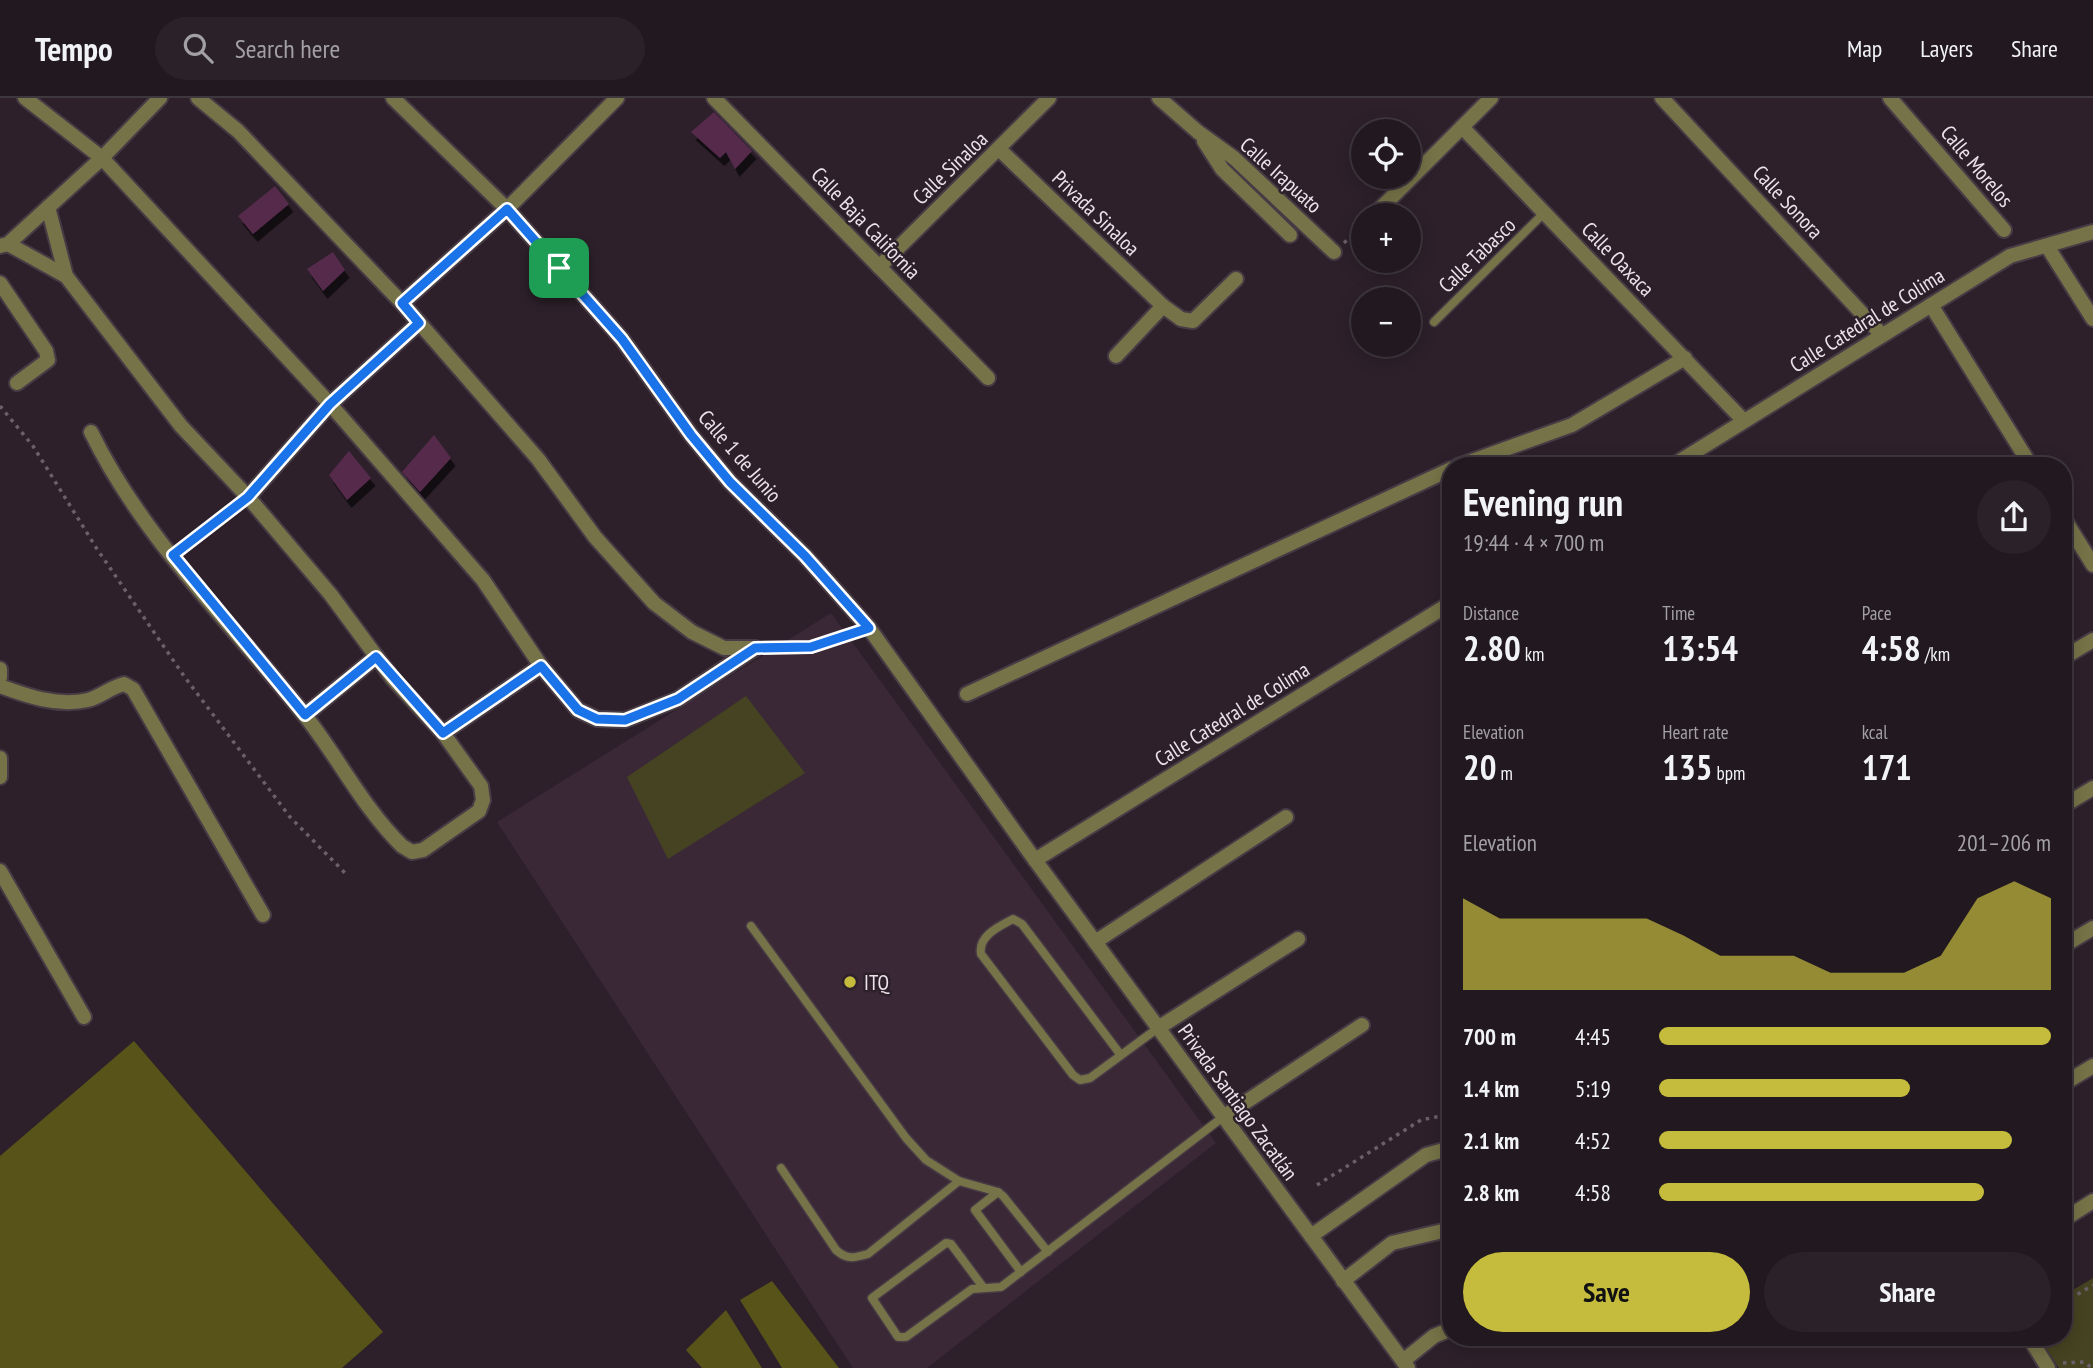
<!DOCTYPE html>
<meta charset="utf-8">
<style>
:root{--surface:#221820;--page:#2a2129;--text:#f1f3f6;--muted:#a2a0a5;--line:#3f373e;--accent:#c5bc3d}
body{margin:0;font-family:"PT Sans Narrow",sans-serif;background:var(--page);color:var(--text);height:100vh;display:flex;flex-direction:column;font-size:26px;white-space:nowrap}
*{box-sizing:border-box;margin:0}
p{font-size:23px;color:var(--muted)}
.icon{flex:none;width:38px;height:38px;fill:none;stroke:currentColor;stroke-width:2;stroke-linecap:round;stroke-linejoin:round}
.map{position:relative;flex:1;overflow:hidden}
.panel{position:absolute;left:1442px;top:359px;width:630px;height:889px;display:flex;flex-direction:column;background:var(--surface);border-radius:28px;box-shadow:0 4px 18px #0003,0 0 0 2px var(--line)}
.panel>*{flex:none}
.buttons{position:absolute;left:1351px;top:21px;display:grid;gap:14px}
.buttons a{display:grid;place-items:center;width:70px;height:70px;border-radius:50%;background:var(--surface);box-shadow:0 4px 18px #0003,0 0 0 2px var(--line);font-size:35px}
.pin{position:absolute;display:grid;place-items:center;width:60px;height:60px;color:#fff;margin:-30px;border-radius:14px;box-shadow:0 4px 10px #0006}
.round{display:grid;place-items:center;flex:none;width:74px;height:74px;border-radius:37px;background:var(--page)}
.head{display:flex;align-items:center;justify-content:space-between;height:119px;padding:0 21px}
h1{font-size:38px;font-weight:700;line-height:52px}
.stats{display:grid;grid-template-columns:repeat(3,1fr);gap:10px;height:119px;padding:7px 21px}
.stats div{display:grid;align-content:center}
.stats b{font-size:35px;font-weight:700}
.stats small{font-size:19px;font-weight:400}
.stats p{font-size:19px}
.chart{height:196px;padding:14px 21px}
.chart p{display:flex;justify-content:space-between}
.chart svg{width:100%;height:126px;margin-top:7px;fill:var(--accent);opacity:.7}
.cta{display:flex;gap:14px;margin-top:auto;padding:14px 21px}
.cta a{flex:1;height:80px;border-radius:42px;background:var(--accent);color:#111;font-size:28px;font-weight:700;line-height:80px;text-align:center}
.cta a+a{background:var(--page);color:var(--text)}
ul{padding:0 21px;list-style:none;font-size:23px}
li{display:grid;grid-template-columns:112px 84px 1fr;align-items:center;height:52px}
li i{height:18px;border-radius:9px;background:var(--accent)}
header{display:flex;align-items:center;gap:42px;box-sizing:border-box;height:98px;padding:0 35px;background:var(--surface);border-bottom:2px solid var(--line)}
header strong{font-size:33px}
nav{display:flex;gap:38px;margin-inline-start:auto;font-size:24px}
.search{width:490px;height:63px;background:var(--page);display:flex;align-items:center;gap:18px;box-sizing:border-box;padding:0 24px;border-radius:38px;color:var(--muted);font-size:26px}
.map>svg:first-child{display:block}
.built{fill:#3a2836}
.green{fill:#454321}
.forest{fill:#575319}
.building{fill:#552b4c;filter:url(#shadow)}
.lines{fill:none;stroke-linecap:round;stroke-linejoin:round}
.lane-casing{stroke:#483b45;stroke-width:11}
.street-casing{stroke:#483b45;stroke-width:18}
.path{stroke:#6b6069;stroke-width:3.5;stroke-dasharray:3.5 5;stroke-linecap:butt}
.lane{stroke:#767348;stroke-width:8}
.street{stroke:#767348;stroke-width:14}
.route-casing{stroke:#fff;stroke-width:14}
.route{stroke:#1a73e8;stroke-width:9}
.poi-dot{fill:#c5bc3d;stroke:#2d202a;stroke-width:2.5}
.labels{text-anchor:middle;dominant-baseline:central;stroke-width:5;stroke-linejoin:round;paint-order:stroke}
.street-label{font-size:21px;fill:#ebe3e9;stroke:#2d202a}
.poi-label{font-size:21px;fill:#ebe3e9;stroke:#2d202a;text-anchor:start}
</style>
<header>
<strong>Tempo</strong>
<div class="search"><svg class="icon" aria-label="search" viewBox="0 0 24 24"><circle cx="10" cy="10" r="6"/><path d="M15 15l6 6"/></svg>Search here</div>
<nav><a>Map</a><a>Layers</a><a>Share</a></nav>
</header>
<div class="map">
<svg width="2093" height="1270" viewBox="0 0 2093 1270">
<defs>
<filter id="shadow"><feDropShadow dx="4.5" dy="8" stdDeviation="0" flood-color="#0009"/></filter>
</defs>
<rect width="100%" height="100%" fill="#2d202a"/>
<path class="built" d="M831,515L1216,1045L927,1270H853L497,724Z"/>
<g class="green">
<path d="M746,598L805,675L668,761L627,679Z"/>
<path d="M2093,1180V1270H2059L2039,1239H2063V1198Z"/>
</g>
<g class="forest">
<path d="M134,943L383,1234L342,1270H0V1058Z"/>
<path d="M772,1183L839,1270H782L740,1202Z"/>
<path d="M726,1212L762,1270H702L686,1252Z"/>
</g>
<g class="building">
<path d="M714,14L752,53L735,71L726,54L720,60L691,34Z"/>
<path d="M275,88L289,106L253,136L238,118Z"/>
<path d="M333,154L345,172L323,193L307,171Z"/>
<path d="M434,337L451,360L420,394L402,374Z"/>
<path d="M349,353L371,380L347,402L329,377Z"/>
</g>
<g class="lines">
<g class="lane-casing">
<g id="lane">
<path d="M1434,224L1544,115"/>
<path d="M751,828L906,1040L926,1062L959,1083L998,1094"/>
<path d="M1120,956L1022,826L1013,821C998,829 978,838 981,856L1073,977L1080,982L1090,980L1158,930"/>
<path d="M781,1070L836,1152C847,1162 854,1160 868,1156L959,1083"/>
<path d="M1021,1174L975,1112L998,1094L1003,1098L1048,1154"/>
<path d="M983,1189L951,1146L946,1145L872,1200L898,1239H906L972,1191L1001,1189L1223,1019"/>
</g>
</g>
<g class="street-casing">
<g id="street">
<path d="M25,0L102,60L330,306L483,482L541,568L578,612L597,621L625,622L678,601L755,550"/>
<path d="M198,0L238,33L402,205L538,361L595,439L654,505L692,534L724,550H755"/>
<path d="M393,0L507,111L622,241L691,337L730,384L805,458L869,530L1035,762L1408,1270"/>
<path d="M714,0L988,280"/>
<path d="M1159,0L1198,34L1234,60L1334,154"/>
<path d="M1662,0L1882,237"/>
<path d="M1890,0L2004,132"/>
<path d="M1462,29L1744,323"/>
<path d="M1204,43L1222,71L1290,137"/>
<path d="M1000,52L1163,208L1181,221L1193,223L1236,181"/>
<path d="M48,109L66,178"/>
<path d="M1374,117L1491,0"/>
<path d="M8,146L66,178L181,328L248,399L331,497L393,581L443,635L481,688L483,702L479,713L423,752L412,754L402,748C363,710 337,657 303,615C231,525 142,439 91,334"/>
<path d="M0,148L8,146L102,60L160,0"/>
<path d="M2047,148L2093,221"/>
<path d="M879,169L1049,0"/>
<path d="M0,185L46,253L48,262L17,285"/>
<path d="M402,205L507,111L617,0"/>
<path d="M1931,207L2031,368"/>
<path d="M1116,258L1163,208"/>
<path d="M1458,368L1572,327L1685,260"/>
<path d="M1672,368L2010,158L2093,134"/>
<path d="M248,399L330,306L419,225"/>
<path d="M2063,419L2093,467"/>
<path d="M2063,560L2093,542"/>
<path d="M0,571V579"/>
<path d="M0,588C27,598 58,609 88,602C100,599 111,589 124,586L133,591L263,817"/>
<path d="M967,596L1451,371"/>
<path d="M305,617L376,559"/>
<path d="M443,635L541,568"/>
<path d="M0,660V679"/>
<path d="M2063,708L2093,690"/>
<path d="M1035,762L1451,505"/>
<path d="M0,773L84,919"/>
<path d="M1095,844L1286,719"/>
<path d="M2063,848L2093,830"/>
<path d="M1158,930L1298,841"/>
<path d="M2063,986L2093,968"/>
<path d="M1223,1019L1362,927"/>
<path d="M2063,1122L2093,1103"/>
<path d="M1311,1138L1426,1057L1451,1050"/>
<path d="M1343,1183L1392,1145L1451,1131"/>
<path d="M2029,1239L2048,1270"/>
<path d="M1403,1263L1434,1238L1451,1231"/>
</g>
</g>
<g class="path">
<path d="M1344,145L1363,127"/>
<path d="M0,308L33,348L97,451L184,578L290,719L347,777"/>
<path d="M183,450L238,408"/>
<path d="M769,549H811L853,535"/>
<path d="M1317,1087L1421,1022L1451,1016"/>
<path d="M2063,1205L2093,1187"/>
<path d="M2063,1265L2084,1264L2092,1270"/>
</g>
<use href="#lane" class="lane"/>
<use href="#street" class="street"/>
</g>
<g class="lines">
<g class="route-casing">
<path id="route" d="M507,111L622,241L691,337L730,384L805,458L869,530L811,549L755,550L678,601L625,622L597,621L578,612L541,568L443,635L376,559L305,617L173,457L248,399L330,306L419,225L402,205Z"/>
</g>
<use href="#route" class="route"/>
</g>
<circle class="poi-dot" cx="850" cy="884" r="7"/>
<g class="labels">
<g class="street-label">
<text transform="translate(1977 68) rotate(50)">Calle Morelos</text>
<text transform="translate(950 70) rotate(-44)">Calle Sinaloa</text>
<text transform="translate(1281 77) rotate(42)">Calle Irapuato</text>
<text transform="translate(1788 104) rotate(47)">Calle Sonora</text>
<text transform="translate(1096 115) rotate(44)">Privada Sinaloa</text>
<text transform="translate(866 125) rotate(46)">Calle Baja California</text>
<text transform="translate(1477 157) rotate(-44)">Calle Tabasco</text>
<text transform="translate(1618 161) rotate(46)">Calle Oaxaca</text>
<text transform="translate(1867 222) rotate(-32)">Calle Catedral de Colima</text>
<text transform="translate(740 358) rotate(49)">Calle 1 de Junio</text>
<text transform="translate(1232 616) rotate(-32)">Calle Catedral de Colima</text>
<text transform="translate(1238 1004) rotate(54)">Privada Santiago Zacatlán</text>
</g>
<g class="poi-label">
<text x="864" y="884">ITQ</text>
</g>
</g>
</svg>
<div class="buttons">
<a><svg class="icon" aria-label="locate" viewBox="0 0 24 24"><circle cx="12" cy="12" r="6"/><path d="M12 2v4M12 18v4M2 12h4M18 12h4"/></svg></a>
<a>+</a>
<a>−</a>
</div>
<div class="pin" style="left:559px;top:170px;background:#1e9e55"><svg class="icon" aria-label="arrive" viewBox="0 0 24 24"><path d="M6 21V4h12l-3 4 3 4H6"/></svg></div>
<section class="panel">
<div class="head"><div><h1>Evening run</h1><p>19:44 · 4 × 700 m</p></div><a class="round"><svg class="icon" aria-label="share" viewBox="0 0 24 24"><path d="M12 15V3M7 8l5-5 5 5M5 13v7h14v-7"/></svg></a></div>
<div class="stats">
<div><p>Distance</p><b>2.80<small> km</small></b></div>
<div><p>Time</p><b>13:54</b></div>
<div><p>Pace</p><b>4:58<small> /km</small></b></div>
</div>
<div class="stats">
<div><p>Elevation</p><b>20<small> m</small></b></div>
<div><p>Heart rate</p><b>135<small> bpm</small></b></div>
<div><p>kcal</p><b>171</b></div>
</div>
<div class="chart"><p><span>Elevation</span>201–206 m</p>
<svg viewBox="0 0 160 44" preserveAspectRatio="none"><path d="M0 44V12L10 19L20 19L30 19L40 19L50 19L60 25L70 32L80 32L90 32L100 38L110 38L120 38L130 32L140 12L150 6L160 12V44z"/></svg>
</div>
<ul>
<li><b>700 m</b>4:45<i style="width:100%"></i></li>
<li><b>1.4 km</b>5:19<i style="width:64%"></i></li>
<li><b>2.1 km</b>4:52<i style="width:90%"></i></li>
<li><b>2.8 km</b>4:58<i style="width:83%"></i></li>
</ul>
<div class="cta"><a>Save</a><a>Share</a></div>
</section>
</div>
